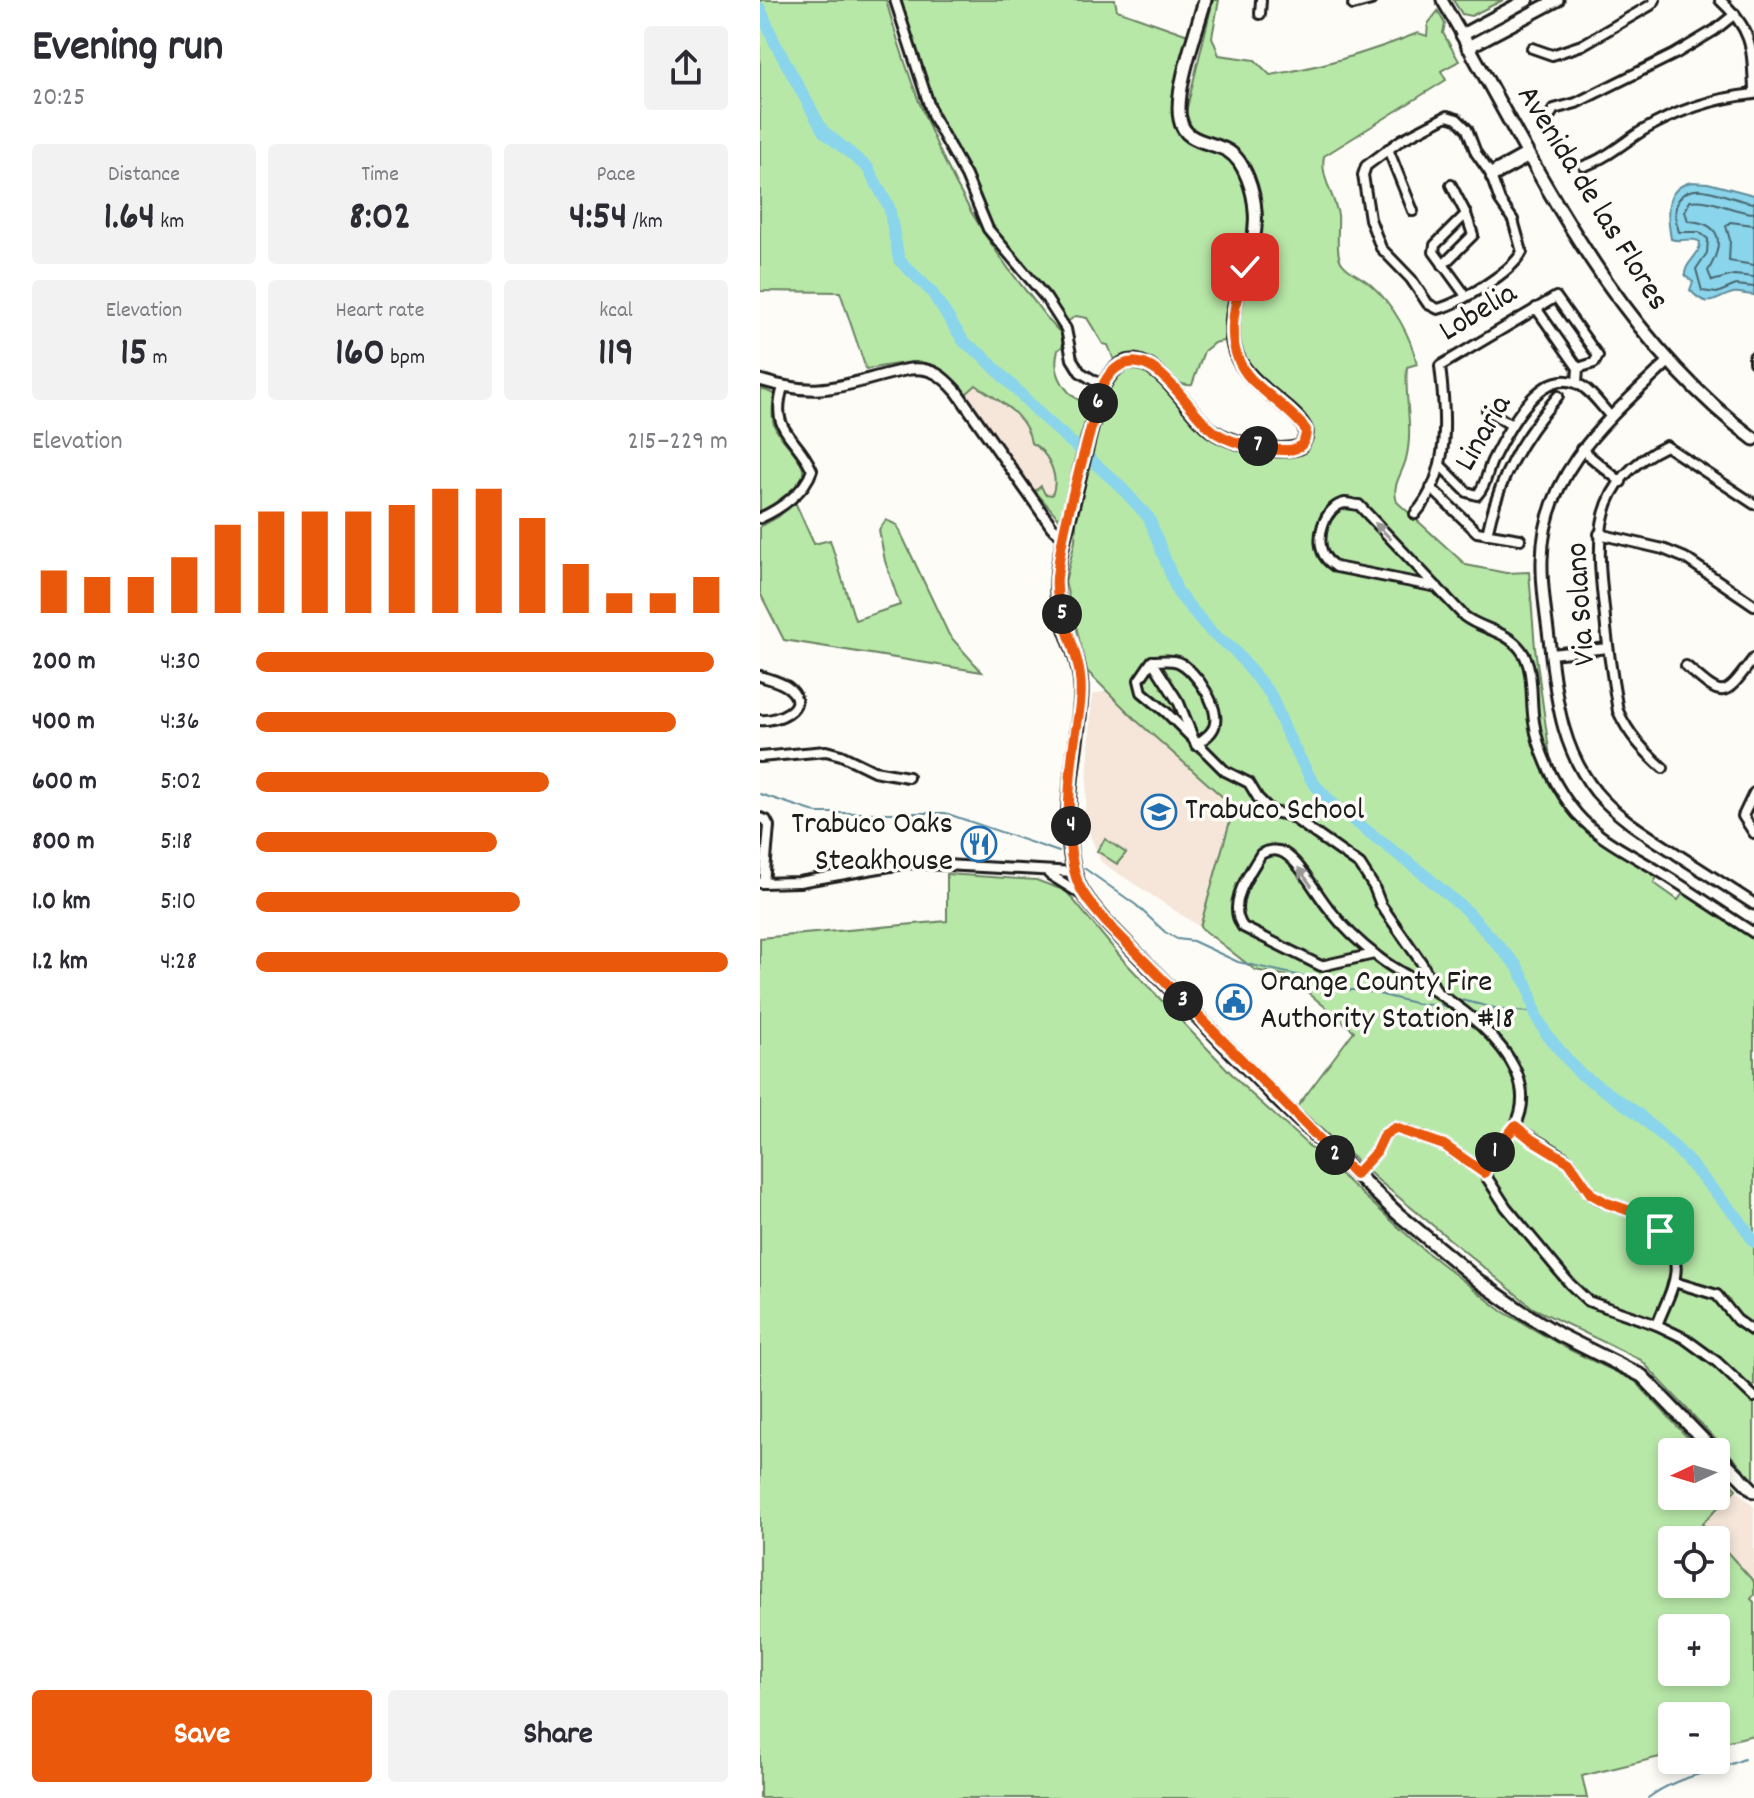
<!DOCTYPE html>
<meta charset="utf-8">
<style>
:root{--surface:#fff;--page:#f2f2f3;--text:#2b2b33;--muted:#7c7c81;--accent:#ea580c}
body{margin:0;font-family:Dekko,sans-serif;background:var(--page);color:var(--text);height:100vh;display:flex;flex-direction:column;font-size:30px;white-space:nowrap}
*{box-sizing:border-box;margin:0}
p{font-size:26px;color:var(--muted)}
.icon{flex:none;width:44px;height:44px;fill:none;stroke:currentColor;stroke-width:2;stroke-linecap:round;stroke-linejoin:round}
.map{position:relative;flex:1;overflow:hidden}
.drawer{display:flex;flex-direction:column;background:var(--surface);width:760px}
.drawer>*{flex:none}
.needle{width:52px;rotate:266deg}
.buttons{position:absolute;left:898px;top:1438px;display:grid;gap:16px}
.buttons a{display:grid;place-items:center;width:72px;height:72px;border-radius:8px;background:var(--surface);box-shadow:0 4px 12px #0003;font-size:40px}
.pin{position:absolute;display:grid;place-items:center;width:68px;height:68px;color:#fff;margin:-34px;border-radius:16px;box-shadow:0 4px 12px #0006}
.km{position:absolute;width:40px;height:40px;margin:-20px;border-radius:50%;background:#222;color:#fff;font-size:22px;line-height:40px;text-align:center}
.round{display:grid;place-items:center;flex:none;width:84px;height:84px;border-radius:8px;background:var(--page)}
.summary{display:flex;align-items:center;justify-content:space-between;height:136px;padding:0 32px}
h1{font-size:44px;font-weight:700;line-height:60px}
.metrics{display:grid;grid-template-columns:repeat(3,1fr);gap:12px;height:136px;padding:8px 32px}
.metrics div{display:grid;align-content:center;border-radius:8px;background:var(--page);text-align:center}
.metrics b{font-size:40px;font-weight:700}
.metrics small{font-size:22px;font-weight:400}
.metrics p{font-size:22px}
.chart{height:224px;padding:16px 32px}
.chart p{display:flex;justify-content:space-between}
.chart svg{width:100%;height:144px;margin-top:8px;stroke:var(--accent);stroke-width:6}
.button{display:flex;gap:16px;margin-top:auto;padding:16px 32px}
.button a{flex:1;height:92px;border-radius:8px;background:var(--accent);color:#fff;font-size:32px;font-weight:700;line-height:92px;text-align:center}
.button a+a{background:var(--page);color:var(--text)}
ul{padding:0 32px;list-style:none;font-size:26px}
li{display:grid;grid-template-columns:128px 96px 1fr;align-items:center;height:60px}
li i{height:20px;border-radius:10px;background:var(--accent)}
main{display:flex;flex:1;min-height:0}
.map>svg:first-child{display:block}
.built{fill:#f5e6d9}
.green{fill:#b8e8a8;stroke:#6a8262;stroke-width:2;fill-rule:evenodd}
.water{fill:#8ad5eb;stroke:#5e8b98;stroke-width:2}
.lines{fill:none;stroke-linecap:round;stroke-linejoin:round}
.shore{stroke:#48666f;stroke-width:2}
.stream{stroke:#5e8b98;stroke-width:2}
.river{stroke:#8ad5eb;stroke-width:12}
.minor-casing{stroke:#1c1c1c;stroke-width:14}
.tertiary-casing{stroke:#1c1c1c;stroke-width:15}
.secondary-casing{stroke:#1c1c1c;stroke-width:17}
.minor{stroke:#fdfcf7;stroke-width:8}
.tertiary{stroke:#fdfcf7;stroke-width:9}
.secondary{stroke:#fdfcf7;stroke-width:11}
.oneway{fill:#989794}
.route-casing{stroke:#fff;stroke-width:16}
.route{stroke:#ea580c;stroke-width:10}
.labels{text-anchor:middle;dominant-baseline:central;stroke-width:7;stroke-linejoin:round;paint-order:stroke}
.street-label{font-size:32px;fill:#1c1c1c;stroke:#fdfcf7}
.poi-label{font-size:32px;fill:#1c1c1c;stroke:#fdfcf7;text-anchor:start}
</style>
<main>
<section class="drawer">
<div class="summary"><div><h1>Evening run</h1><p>20:25</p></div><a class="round"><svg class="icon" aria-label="share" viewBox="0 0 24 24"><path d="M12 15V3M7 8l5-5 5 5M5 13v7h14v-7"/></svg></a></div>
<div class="metrics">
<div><p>Distance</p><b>1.64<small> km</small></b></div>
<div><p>Time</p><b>8:02</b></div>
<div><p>Pace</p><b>4:54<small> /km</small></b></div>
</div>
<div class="metrics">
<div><p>Elevation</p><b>15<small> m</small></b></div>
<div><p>Heart rate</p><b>160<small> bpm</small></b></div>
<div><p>kcal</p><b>119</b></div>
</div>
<div class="chart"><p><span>Elevation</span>215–229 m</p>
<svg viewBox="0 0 160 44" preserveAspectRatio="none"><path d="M5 44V31M15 44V33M25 44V33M35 44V27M45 44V17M55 44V13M65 44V13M75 44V13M85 44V11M95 44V6M105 44V6M115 44V15M125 44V29M135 44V38M145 44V38M155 44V33"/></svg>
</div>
<ul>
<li><b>200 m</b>4:30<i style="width:97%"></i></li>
<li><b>400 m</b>4:36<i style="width:89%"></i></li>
<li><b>600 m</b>5:02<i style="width:62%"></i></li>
<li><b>800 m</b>5:18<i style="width:51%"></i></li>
<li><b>1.0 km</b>5:10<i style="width:56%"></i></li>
<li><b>1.2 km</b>4:28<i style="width:100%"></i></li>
</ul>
<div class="button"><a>Save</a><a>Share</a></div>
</section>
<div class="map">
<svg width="994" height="1798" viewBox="0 0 994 1798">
<rect width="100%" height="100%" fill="#fdfcf7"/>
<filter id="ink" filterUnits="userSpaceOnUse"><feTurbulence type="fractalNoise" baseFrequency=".0125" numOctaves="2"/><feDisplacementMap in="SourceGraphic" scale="16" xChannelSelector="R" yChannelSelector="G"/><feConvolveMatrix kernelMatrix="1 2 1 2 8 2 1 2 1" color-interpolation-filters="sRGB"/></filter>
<g filter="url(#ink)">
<g class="built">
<path d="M215,385L249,407L267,428L270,439L280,449L293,471L295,488L292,495L285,494L281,486L275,491L205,395Z"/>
<path d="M346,691L474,807L440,927L341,862L323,818L326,804L332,695Z"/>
<path d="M976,1489L994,1507V1582L942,1524Z"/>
</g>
<g class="green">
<path d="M0,0H126C155,105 196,206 266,291C278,305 287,321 301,333L303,346L298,350C291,374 307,399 331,405L320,438L300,520L275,491L281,486L285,494L292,495C300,477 288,451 271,443C267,414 238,401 216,385L205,395C174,351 153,362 106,369L80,292L0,291Z"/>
<path d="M141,0H355L357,10L428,35L415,84L419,86L417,125C435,136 462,146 475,163C508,210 479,289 468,340L454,343L444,351L432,385C412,388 404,365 387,359C375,355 365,359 354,360L348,345L343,344L327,318L316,316L307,322L283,288L232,231L169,95Z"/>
<path d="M453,0H459L452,37L459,55L495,60L510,75C562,67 610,52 658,33L667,36L668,24L678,11L685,24L683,33L699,61L681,71L686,80L564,156C560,177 574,194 578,215C579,227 575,255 582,263C589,273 603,277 611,285C633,304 651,336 657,364L647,367C644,398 654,427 646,459C642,475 631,485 637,502L706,565L746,573L769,572L775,648L794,786L826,830L857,853L898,874L894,883L918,900L923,893L994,938V1480L881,1360L773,1308L619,1181L537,1107L594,1031L528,976L495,970L440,927L474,807L378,722L327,671L305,582L315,541L317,508L346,387L361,371C401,360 424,418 451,437C469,450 487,454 509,457C518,458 537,459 545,451C553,443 552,433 548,423L491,371L479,349L477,329L479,313L502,215L486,168L477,150L432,129L426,112Z"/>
<path d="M693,0H743L711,16L702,14Z"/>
<path d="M0,388L14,394C13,403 11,416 14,425C21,446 59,465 36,486C25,496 13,506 0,511Z"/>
<path d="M35,502L54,544L70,540L95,620L140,605L125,561L119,530L126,520L137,525L189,635L222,672L24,640L0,593V527L18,517Z"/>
<path d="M345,839L366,853L357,864L337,851Z"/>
<path d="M187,874L276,880L306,891L364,961L488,1091L665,1251L742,1311L808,1349L875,1381L941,1452H912V1496H956V1468L976,1489L942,1524L994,1582V1595L991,1599L994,1602V1735L956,1744V1716H912V1754L822,1776L827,1798H0V938L187,921ZM912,1540H956V1584H912ZM912,1628H956V1672H912Z"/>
</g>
<path class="water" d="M931,182L948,183L994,195V295C987,295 980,292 973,293C954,298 949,311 930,290L933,282L925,276C924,262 940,257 940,242C932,236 920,243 911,239C907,216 903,189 931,182Z"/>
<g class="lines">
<g class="shore">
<path d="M994,203C973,202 931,175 918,201C913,211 916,222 919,232H939L948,239L947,253L936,269L942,291L957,293L976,285L994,287"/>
<path d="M994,213C972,212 952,198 930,201L925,211L928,221C963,223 964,244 948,271L952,281L974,275L994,277"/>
<path d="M994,225L970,222L966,226L970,240L969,261L994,265"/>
</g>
<g class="stream">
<path d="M0,794L58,813H185L299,852"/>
<path d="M324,868L376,905L405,932L417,939L433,941L478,962L546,977L587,990H603L658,1004L692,1006"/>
<path d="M697,1002L701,1000L743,1010L769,1012L776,1016"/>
<path d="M888,1798C918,1775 950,1774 984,1759"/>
</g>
<path class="river" d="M0,8L15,43L63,131L108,168L129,207L139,260L171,291L204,342L222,355L283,417L359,485L389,518L418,593L452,633L474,650L511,695L527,734L553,783L576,807L661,872L708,912L757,966L768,986L776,1016L787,1035L818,1072L877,1113L918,1150L979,1219L994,1242"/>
<g class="minor-casing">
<g id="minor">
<path d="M135,0L173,117L206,176L228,229L286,298L306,329L312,359L320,372L343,386"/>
<path d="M960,0C993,30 992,48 994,89"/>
<path d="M593,5L611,0"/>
<path d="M500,14L501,0"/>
<path d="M772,48L792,55L822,45L891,5L895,0"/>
<path d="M687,116L697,119L707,129L716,153L730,173L740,201L753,220L762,252C752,272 700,303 678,309L668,304L651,279L621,248L610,219L603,175L606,166L641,140Z"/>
<path d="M787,120L794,109L816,103L915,54L955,30L975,14"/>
<path d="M628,149L653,211"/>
<path d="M824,166C845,159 863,143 882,131C916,111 955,98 994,94"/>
<path d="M730,173L768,152"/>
<path d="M731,178L770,157"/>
<path d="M691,185L706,214L675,245L674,252L706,296"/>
<path d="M683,265L713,235L706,214"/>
<path d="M776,308L818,368"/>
<path d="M994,357V362"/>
<path d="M727,410L751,425"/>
<path d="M821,449L861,482"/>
<path d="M680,465L707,492L717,495C726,486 727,472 732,461C745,435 778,368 816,383C829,388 842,407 851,417"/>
<path d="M671,488L717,532L760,539"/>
<path d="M655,514C691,474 686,415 680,366L796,297L838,356L834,363L818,368L817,383"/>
<path d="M0,518C20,509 45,492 52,470C36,434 9,433 23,387"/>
<path d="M727,534C739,478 760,440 798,396"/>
<path d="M839,534L903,549L925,558L994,605"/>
<path d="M677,587L576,567C573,564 568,562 566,558C553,542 564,506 585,503C590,503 594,505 599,505L704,616C722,630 746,630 761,650C775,668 770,700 774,722C778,750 793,782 810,805C833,837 864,850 897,870C930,890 961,912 994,933"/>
<path d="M791,654L848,648"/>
<path d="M392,661L419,703L436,745C441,741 448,736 451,732C467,714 435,669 418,662C410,659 401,661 392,661L379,680L382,692L406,712L465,771L489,783L498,798L512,812L529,815L600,865L614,887L621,905L661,962L677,992"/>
<path d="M926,666C965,700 963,699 994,658"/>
<path d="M0,676C9,679 23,682 30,689C51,708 15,722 0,720"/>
<path d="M0,757L66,751L81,755L114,771L148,777"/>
<path d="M903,768C883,750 869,735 858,711C852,677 847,643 844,608C836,538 832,481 906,446L994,504"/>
<path d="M994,793L983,816L994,833"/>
<path d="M0,818L6,820L9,826L4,883"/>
<path d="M289,874L321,894"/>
<path d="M0,883L39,882L148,863L315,872"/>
<path d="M614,954L561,966L483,927C466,904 489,874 501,854C508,850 517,849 524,853C541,863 557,895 570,910C583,927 601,944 618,957C635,971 657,980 676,992C717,1018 784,1071 755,1126C771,1140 791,1146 807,1160C817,1170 822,1186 833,1195C845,1205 864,1208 878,1214C888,1217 895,1226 902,1233C929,1267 910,1291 897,1325"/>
<path d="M724,1173L736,1150L755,1126"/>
<path d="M595,1175L616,1152L624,1135L635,1128L684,1145L724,1173L746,1207L810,1284L828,1301L897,1325L924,1338L957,1362L994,1397"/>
<path d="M914,1282L957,1295L977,1320L994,1332"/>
</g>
</g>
<g class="tertiary-casing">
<g id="tertiary">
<path d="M682,0L702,35"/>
<path d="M908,362C848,419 783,472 782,560C781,592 788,624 791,656C797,706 804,752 836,792C859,819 889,836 918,855C943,871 969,888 994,904"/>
<path d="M0,380C67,401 88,381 150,369C172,367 183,376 197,392L292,527L305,537"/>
</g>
</g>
<g class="secondary-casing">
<g id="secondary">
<path d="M445,0C437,30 414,91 420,119C424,143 451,141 468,151C485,161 494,192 495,211C500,257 459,307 476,354C488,386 539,409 546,431C547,437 544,442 540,447C517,454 471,444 451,430C421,407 380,319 343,386C331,425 322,465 313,504C306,533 295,565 297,594C300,629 323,657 321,695C318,754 296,824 318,883C324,898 336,910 346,922L520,1102L637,1213L720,1282L761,1311L800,1335L882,1376L955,1452"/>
<path d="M767,0L702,35L705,40C785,184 859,338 994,439"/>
<path d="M708,47L797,0"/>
<path d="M956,1453L994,1491"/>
</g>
</g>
<use href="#minor" class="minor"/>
<use href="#tertiary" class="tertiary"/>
<use href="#secondary" class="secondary"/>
</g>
<defs><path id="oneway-solid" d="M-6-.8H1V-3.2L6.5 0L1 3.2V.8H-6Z" transform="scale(2)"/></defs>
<g class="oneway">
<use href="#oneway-solid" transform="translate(623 531) rotate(-134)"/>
<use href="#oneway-solid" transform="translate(545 877) rotate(-126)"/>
</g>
</g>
<g class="lines" filter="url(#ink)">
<g class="route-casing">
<path id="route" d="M485,267C475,304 461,347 491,379C509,397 531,410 546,430C546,442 541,449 528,450C507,451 475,445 456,433C430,416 399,348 362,365C350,370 344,381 340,393C326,452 303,517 297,577C294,612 317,643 320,677C323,699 317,722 314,744C309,783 304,845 318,883C324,898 336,910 346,922L595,1175L616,1152L624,1135L635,1128L684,1145L724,1173L736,1150L755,1126L771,1139L809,1162L831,1194L847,1203L882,1215L900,1231"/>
</g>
<use href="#route" class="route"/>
</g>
<defs>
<g id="school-ring" transform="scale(1.8)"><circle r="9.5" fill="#fdfcf7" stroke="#1f6fb2" stroke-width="1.5"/><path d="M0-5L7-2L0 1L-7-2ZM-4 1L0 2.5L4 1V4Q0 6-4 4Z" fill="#1f6fb2"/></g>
<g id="restaurant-ring" transform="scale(1.8)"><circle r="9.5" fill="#fdfcf7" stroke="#1f6fb2" stroke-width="1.5"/><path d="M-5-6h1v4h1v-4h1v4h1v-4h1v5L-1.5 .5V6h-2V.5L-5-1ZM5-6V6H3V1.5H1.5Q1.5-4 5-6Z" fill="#1f6fb2"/></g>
<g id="civic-ring" transform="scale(1.8)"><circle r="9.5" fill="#fdfcf7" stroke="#1f6fb2" stroke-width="1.5"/><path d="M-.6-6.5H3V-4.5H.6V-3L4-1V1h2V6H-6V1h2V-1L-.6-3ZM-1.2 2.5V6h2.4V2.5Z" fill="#1f6fb2"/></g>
</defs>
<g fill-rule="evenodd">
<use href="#school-ring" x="399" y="812"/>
<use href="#restaurant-ring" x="219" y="844"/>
<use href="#civic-ring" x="474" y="1002"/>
</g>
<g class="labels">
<g class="street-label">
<text transform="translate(831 199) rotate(58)">Avenida de las Flores</text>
<text transform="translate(719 314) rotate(-31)">Lobelia</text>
<text transform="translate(725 434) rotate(-60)">Linaria</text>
<text transform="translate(823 604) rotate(-94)">Via Solano</text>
</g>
<g class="poi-label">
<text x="425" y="812">Trabuco School</text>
<text x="193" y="826" text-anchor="end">Trabuco Oaks<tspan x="193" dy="37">Steakhouse</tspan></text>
<text x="500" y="984">Orange County Fire<tspan x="500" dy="37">Authority Station #18</tspan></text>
</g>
</g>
</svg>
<div class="buttons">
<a><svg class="needle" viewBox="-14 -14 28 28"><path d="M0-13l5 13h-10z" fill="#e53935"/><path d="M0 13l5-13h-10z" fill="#7c7c81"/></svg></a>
<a><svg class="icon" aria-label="locate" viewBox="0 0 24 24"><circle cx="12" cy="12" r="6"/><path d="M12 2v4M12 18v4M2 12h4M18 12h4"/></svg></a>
<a>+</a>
<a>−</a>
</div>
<div class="pin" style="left:900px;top:1231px;background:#1e9e55"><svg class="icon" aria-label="arrive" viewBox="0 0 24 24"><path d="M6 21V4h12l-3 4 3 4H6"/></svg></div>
<div class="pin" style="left:485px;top:267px;background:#d93025"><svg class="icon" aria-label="check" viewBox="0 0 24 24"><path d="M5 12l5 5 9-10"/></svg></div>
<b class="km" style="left:735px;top:1152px">1</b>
<b class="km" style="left:575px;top:1155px">2</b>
<b class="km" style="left:423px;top:1001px">3</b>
<b class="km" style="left:311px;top:826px">4</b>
<b class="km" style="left:302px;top:614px">5</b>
<b class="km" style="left:338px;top:403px">6</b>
<b class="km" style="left:498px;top:446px">7</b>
</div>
</main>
